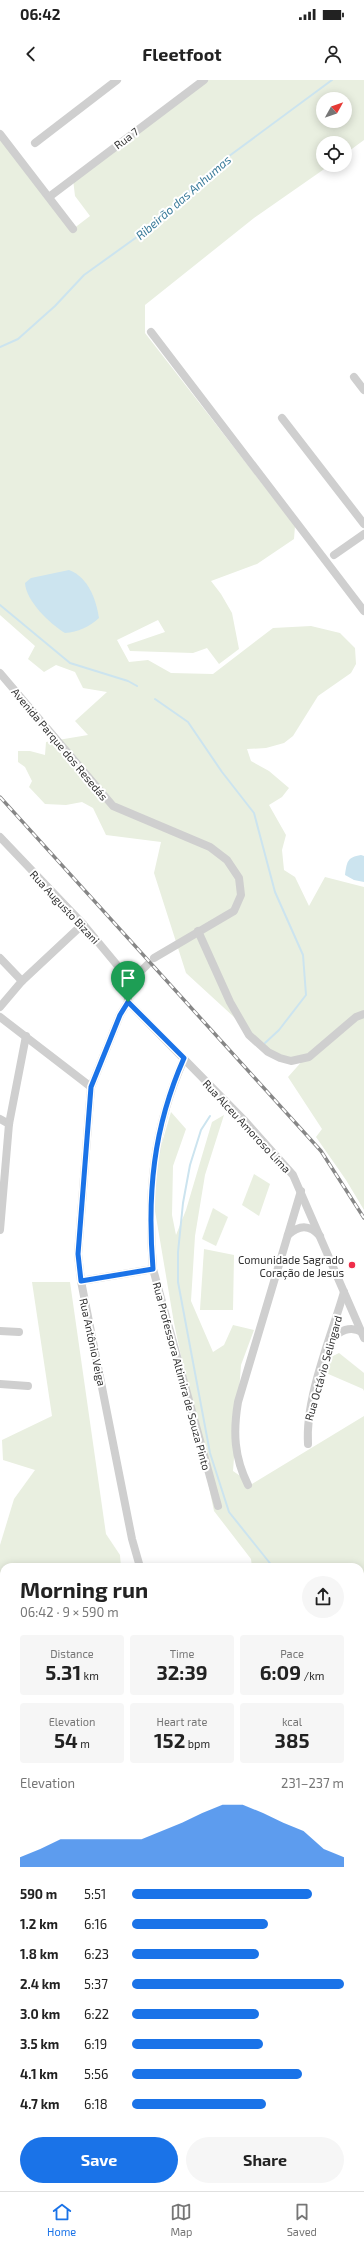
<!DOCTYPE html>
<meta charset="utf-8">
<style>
:root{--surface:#fff;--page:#f6f6f6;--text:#222;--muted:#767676;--line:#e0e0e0;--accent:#1a73e8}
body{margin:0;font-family:"Exo 2",sans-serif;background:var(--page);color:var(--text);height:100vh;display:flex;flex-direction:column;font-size:15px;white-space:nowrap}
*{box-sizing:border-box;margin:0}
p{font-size:13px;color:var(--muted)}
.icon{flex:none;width:22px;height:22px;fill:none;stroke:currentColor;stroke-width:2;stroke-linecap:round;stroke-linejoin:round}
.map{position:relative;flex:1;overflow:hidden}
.side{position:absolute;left:0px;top:1483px;width:364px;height:628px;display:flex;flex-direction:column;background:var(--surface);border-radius:12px 12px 0 0;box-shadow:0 2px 10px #0003}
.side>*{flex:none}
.needle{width:26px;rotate:50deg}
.fabs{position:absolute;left:316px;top:12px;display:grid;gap:8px}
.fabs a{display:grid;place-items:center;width:36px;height:36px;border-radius:50%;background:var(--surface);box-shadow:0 2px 10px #0003;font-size:20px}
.pin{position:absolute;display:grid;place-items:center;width:34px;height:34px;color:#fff;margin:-41px -17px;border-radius:50% 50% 50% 0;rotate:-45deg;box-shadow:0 0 4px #0007}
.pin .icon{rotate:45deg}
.round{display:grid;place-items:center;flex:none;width:42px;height:42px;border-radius:21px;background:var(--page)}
.summary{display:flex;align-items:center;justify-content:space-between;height:68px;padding:0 20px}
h1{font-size:22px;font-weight:700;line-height:30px}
.metrics{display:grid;grid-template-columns:repeat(3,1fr);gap:6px;height:68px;padding:4px 20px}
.metrics div{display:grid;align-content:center;border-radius:4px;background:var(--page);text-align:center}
.metrics b{font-size:20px;font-weight:700}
.metrics small{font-size:11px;font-weight:400}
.metrics p{font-size:11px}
.chart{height:112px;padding:8px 20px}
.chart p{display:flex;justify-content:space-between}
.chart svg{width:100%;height:72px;margin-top:4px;fill:var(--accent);opacity:.7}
.primary-button{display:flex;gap:8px;margin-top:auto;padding:8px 20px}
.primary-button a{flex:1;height:46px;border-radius:24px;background:var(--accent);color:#fff;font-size:16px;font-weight:700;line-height:46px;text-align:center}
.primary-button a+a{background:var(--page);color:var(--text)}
ul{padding:0 20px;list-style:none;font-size:13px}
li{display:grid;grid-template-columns:64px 48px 1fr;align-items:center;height:30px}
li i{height:10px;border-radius:5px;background:var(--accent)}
.status{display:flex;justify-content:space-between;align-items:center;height:28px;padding:0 20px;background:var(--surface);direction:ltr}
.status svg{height:11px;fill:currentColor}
header{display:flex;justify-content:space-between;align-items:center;height:52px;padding:0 20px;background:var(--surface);font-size:18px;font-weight:700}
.menu{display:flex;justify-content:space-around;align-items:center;height:56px;border-top:1px solid var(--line);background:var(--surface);font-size:11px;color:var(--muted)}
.menu a{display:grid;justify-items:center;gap:2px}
.menu .current{color:var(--accent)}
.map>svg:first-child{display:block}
.green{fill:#e9efe0;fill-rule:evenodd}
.water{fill:#cce4ef}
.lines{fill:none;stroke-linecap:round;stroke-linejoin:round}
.stream{stroke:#cce4ef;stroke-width:2}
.minor{stroke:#cfcfcf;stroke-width:8}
.rail-casing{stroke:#878787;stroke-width:3.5}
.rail{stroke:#fff;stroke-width:2;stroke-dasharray:6;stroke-linecap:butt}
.route-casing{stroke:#fff;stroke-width:8}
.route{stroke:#1a73e8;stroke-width:5}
.poi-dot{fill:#ef2e4a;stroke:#fff;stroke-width:1.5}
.labels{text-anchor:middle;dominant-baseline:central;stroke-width:4;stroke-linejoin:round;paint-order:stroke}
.street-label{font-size:11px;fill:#323232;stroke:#fff}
.poi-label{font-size:11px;fill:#323232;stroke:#fff;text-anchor:end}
.water-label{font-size:12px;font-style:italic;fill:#3a7b9a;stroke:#fff}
</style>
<div class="status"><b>06:42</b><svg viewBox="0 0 49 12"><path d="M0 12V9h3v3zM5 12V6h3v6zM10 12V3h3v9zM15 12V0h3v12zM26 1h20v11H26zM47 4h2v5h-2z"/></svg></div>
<header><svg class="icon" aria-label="back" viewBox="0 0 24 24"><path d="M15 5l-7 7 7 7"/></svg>Fleetfoot<svg class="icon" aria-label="person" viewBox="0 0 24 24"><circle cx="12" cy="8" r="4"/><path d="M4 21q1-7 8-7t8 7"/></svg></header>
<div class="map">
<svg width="364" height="2111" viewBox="0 0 364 2111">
<rect width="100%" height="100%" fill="#fff"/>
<g class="green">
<path d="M204,0H364V60L345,74V63H323V85H330L254,138L145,225V253L295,446L294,459L257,484L211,501L221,514L232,533L239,569L219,584L207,568L193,573L130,571L127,565L165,552L158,540L117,560L129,582L148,580L171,593L213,594L273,548L311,546L340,553L355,568L356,584L351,593L318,616L293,656L284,663L266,668L247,669L251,681L269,691L289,708L282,717L269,725L286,755L282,770L284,790L295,797L309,826L325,797L364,807V1130L346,1100L316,1057L322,1049L288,997L304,979H290L271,971L186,893L154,793L161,762L106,755L93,728L82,722L66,725L45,724L29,707L32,701L25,687L18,682V671H30L45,675L46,662L88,655L75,641L107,612L83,608L75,592L56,585L44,592L28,579L35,566L0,535V54L73,149L90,136L75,116L73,99ZM323,19H345V41H323Z"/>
<path d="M171,1032L186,1049L173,1086L172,1135L176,1155L186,1130L212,1042L224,1035L205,1095L195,1156L191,1221L213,1272L224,1265L233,1245L254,1250L241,1285L233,1391L252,1404L364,1336V1697L360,1699V1487H252L251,1479L214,1431L174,1243L153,1119L159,1073Z"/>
<path d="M254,1094L270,1104L259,1136L242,1125Z"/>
<path d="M213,1128L228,1137L216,1166L202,1159Z"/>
<path d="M204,1169L234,1175L233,1230H200Z"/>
<path d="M32,1202H70L106,1454L120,1475L121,1487H4V2107H131L129,2111H0V1465L14,1419L35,1390L3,1380L2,1360L52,1336Z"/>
<path d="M339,1273L364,1293V1311L363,1309L326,1293L329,1278Z"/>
<path d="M364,1768V1917L360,1910V1772Z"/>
</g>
<g class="water">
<path d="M69,490C88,497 96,519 99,538C89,547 78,552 65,553C50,544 26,521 25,503L31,498Z"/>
<path d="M361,775L364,776V802L354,800L345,795C347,782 347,777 361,775Z"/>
</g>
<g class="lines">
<g class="stream">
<path d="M0,267L18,259L55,226L84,195L148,149L221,82L332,0"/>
<path d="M0,525L70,583L128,601L137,606"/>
<path d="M155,619L188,642L222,692L254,733L275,812L303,875L306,915L279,950L265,963"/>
<path d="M210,1036L201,1050L190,1085L183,1123L178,1172V1202L210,1373L229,1432L273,1487"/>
</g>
<g class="minor">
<path d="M0,54L73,149"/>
<path d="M35,63L117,0"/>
<path d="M49,117L204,0"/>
<path d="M151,252L364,531"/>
<path d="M354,297L364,310"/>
<path d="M282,338L364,444"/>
<path d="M334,475L364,454"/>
<path d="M0,593L113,726L210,767L227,780L239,798L241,815L234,831L154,878"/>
<path d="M0,757L83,844L127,897"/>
<path d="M198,851L230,922L249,955L268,972L280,978L291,981L309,977L356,937L364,934"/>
<path d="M0,878L22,901"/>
<path d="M127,897L128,922L120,935L91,1007L78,1174L81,1201L132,1459L140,1487"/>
<path d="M127,897L138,894L147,885"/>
<path d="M128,922L244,1040L293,1095L364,1258"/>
<path d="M0,927L22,901L83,844"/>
<path d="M0,937L91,1007"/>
<path d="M184,979C153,1048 147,1114 153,1189L218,1426"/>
<path d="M0,1039L9,1044"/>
<path d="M0,1150L9,1044L26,956"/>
<path d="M288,1155C299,1145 309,1144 320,1156"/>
<path d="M81,1201L153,1189"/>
<path d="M0,1251L19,1252"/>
<path d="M331,1259C340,1251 350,1245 362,1252"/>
<path d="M0,1304L28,1306"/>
<path d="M308,1364C305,1318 331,1257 344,1212"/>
<path d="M248,1405C234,1377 233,1352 238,1322L301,1111"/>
<path d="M360,2006L364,2002"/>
<path d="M360,2089L364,2093"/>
<path d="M175,2111L177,2107"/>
<path d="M270,2111L272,2107"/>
</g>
<g class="rail-casing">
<path id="rail" d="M0,717L321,1071L364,1138"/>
</g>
<use href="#rail" class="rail"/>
</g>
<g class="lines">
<g class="route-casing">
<path id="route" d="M128,922L184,978C153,1048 147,1114 153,1189L81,1201L78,1174L91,1007L120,935Z"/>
</g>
<use href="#route" class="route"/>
</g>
<circle class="poi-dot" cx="352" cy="1185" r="4"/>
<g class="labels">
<g class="street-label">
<text transform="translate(126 58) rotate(-37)">Rua 7</text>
<text transform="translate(60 664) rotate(50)">Avenida Parque dos Resedás</text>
<text transform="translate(65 827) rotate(47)">Rua Augusto Bizani</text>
<text transform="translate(247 1046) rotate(47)">Rua Alceu Amoroso Lima</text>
<text transform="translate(93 1262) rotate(78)">Rua Antônio Veiga</text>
<text transform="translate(323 1288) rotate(-74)">Rua Octávio Selingard</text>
<text transform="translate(182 1296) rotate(75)">Rua Professora Altimira de Souza Pinto</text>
</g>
<g class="poi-label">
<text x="344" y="1179">Comunidade Sagrado<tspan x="344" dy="13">Coração de Jesus</tspan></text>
</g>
<g class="water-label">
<text transform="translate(183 117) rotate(-41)">Ribeirão das Anhumas</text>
</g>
</g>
</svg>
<div class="fabs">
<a><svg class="needle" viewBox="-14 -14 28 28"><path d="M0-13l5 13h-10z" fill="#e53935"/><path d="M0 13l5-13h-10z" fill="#767676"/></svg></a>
<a><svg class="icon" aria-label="locate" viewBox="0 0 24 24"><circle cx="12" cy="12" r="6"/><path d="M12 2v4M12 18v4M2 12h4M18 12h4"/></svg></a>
</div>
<div class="pin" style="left:128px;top:922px;background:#1e9e55"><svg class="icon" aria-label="arrive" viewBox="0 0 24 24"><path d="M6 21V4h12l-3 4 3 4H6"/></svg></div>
<section class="side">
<div class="summary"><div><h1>Morning run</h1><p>06:42 · 9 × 590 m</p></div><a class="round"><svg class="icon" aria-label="share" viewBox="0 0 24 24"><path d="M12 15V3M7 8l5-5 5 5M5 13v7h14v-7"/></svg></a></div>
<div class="metrics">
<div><p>Distance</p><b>5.31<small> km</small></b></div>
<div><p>Time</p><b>32:39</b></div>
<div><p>Pace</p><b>6:09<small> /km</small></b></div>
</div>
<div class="metrics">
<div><p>Elevation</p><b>54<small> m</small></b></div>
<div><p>Heart rate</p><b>152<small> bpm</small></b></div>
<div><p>kcal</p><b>385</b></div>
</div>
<div class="chart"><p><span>Elevation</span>231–237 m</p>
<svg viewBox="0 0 160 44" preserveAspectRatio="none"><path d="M0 44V38L10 33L20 27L30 27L40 27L50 27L60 27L70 22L80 17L90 11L100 6L110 6L120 11L130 17L140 22L150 33L160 38V44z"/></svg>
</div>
<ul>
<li><b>590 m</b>5:51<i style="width:85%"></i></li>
<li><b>1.2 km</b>6:16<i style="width:64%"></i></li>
<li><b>1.8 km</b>6:23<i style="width:60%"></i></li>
<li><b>2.4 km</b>5:37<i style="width:100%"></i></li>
<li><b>3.0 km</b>6:22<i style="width:60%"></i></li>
<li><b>3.5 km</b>6:19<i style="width:62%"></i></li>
<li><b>4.1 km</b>5:56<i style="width:80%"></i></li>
<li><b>4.7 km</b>6:18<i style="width:63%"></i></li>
</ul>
<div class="primary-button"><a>Save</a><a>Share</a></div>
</section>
</div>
<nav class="menu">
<a class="current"><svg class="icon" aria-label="home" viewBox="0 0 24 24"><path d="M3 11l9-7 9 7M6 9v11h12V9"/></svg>Home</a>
<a><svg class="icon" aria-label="map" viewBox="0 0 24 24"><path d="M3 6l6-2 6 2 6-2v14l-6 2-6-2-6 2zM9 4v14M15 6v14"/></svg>Map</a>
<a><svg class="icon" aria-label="saved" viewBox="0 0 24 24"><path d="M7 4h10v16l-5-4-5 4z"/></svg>Saved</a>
</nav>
